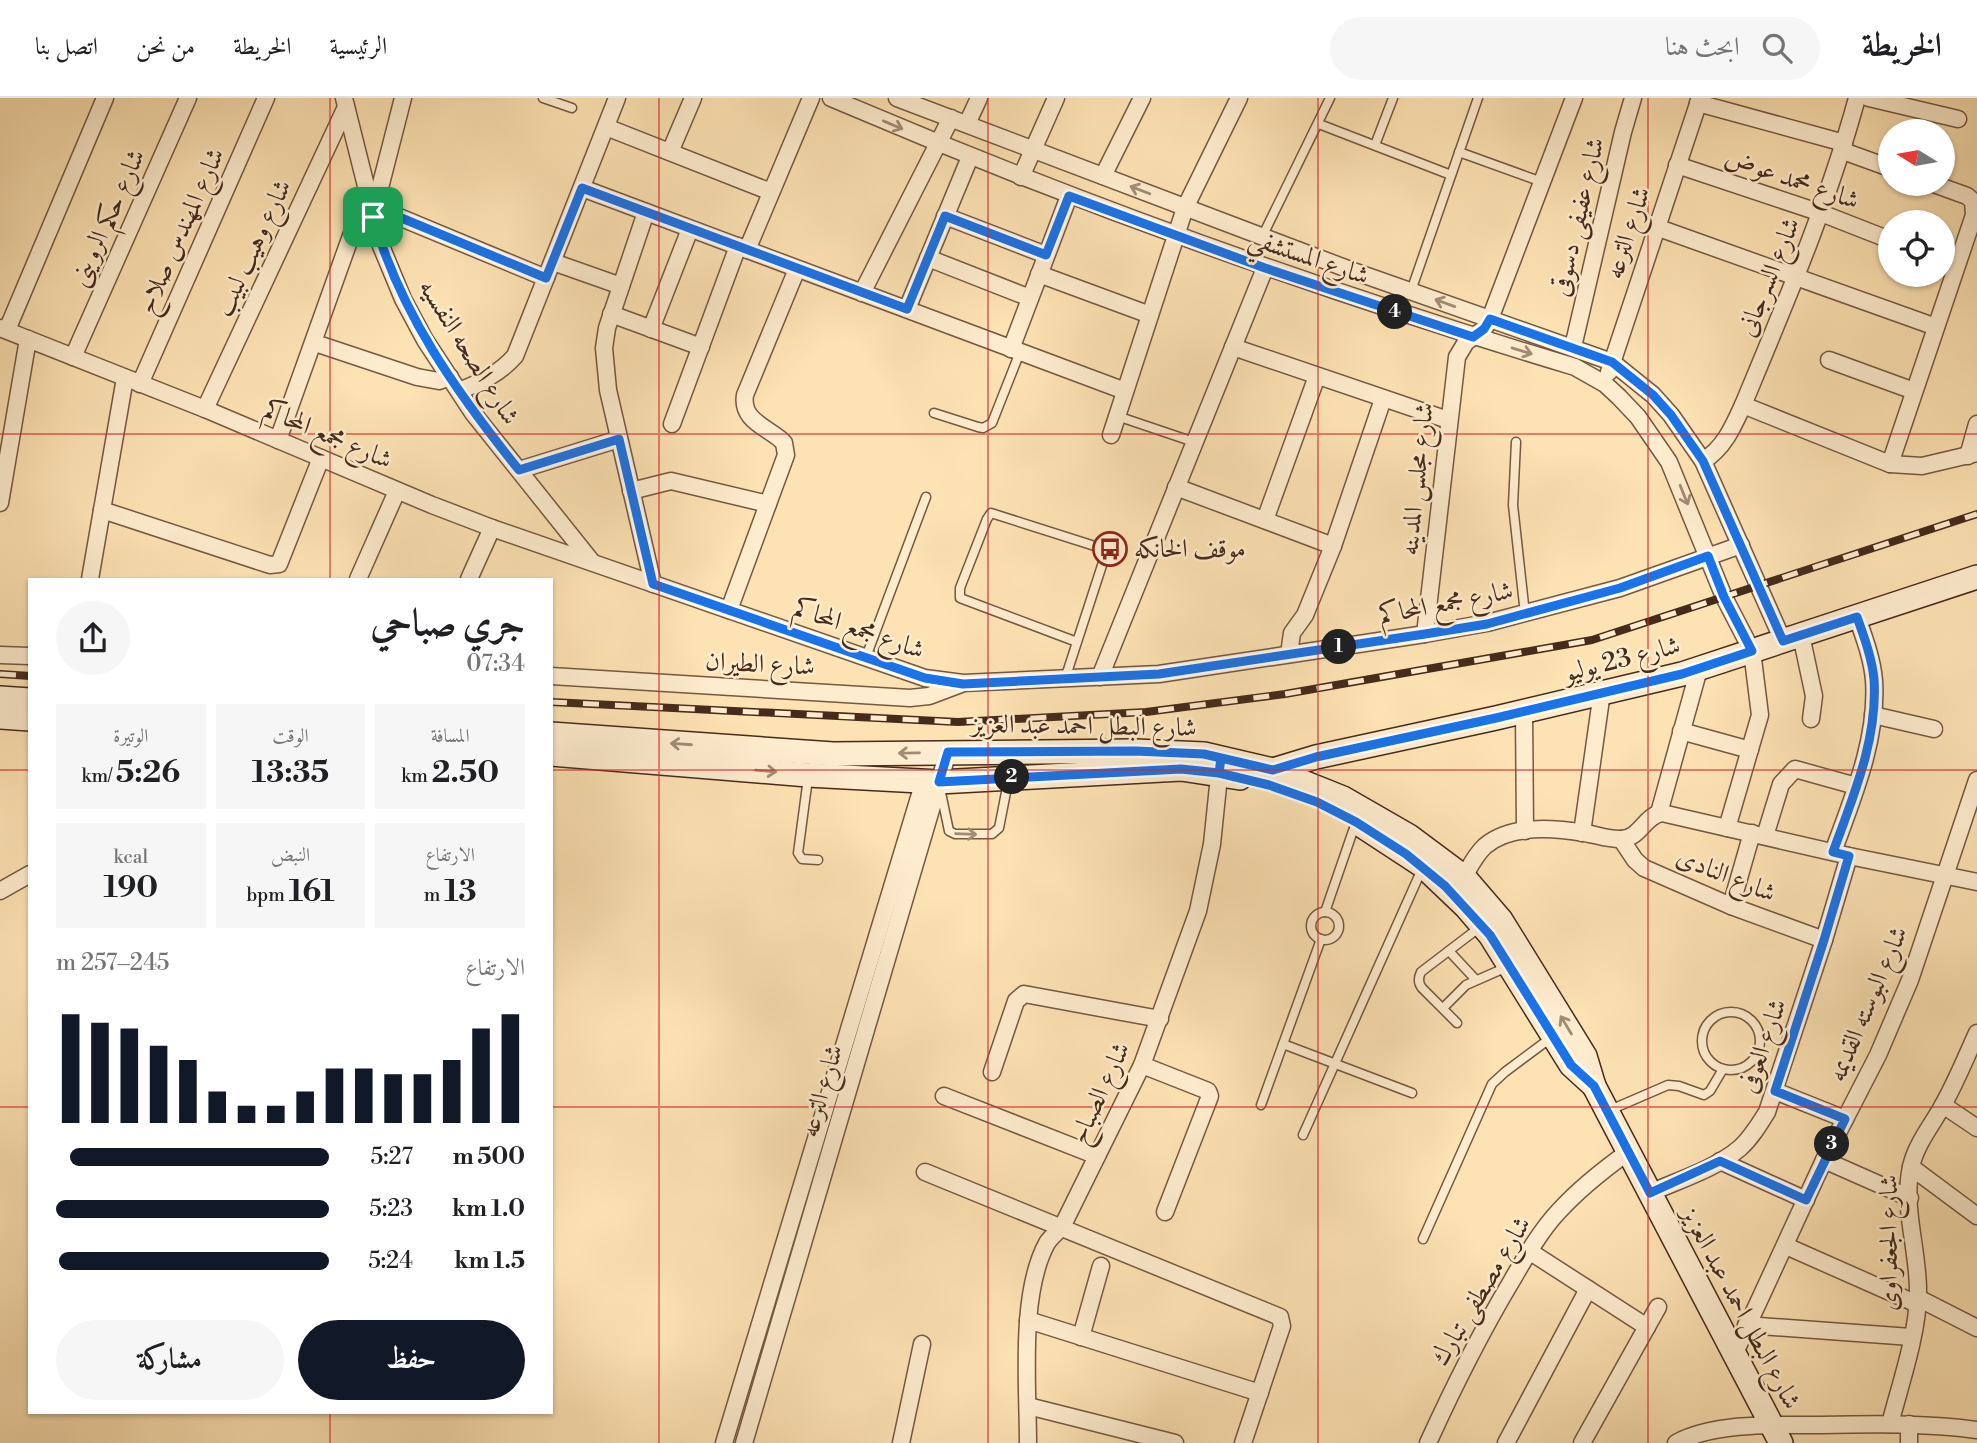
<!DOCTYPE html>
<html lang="ar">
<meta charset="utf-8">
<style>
:root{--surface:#fff;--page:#f6f6f6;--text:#202124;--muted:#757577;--line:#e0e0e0;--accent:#111827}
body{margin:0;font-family:"Libre Bodoni",Amiri,serif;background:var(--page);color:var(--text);direction:rtl;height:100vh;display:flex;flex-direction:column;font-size:26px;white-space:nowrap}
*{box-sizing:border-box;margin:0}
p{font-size:23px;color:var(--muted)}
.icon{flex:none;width:38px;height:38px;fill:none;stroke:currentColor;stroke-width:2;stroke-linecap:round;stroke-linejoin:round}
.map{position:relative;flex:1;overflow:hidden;direction:ltr}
.details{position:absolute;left:28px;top:480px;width:525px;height:836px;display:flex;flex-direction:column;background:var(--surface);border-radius:0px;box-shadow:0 2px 5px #0004;direction:rtl}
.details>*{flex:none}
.needle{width:46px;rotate:281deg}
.buttons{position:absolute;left:1878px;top:21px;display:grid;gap:14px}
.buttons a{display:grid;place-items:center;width:77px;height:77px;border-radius:50%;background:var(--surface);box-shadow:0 2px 5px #0004;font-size:35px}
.pin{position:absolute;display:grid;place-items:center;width:60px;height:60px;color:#fff;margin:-30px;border-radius:14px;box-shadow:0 4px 10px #0006}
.km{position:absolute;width:35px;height:35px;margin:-18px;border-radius:50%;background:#222;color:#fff;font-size:19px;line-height:35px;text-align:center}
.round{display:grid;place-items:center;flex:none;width:74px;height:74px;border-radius:37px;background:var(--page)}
.summary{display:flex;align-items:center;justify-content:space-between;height:119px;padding:0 28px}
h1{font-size:38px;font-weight:700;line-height:52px}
.stats{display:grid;grid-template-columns:repeat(3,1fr);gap:10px;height:119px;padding:7px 28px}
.stats div{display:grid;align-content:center;border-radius:0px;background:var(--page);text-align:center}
.stats b{font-size:30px;font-weight:700}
.stats small{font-size:19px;font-weight:400}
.stats p{font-size:19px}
.chart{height:196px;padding:14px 28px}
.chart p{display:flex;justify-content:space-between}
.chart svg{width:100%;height:126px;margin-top:7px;stroke:var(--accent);stroke-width:6}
.primary-button{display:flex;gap:14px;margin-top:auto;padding:14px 28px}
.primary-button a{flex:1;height:80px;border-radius:42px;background:var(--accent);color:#fff;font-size:28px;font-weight:700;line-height:80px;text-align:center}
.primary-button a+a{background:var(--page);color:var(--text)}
ul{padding:0 28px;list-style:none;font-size:23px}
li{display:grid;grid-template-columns:112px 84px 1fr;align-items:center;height:52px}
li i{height:18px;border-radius:9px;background:var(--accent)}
header{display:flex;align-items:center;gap:42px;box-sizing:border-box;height:98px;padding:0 35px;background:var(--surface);border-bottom:2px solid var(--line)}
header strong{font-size:33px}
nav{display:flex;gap:38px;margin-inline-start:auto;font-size:24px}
.search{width:490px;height:63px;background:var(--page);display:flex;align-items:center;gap:18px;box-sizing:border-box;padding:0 24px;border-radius:38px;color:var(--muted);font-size:26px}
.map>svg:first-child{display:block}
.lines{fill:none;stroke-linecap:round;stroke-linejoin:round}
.lane-casing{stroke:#745841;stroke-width:11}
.street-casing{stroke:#745841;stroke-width:19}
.secondary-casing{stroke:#462a1b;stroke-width:26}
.lane{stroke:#feecce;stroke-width:8}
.street{stroke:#feecce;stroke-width:16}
.secondary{stroke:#feecce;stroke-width:23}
.rail-casing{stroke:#462a1b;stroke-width:8}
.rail{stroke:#feecce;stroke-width:5;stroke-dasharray:16;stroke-linecap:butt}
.oneway{stroke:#a28b74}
.route-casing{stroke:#fff;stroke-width:14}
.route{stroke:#1a73e8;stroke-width:9}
.grid{fill:none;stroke:#d62828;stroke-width:2;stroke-opacity:0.55}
.labels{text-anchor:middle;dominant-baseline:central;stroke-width:5;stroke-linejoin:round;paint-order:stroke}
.street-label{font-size:26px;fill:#462a1b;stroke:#feecce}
.poi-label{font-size:26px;fill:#462a1b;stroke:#feecce;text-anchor:start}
</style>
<header>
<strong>الخريطة</strong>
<div class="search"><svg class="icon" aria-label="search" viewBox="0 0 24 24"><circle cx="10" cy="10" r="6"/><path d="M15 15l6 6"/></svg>ابحث هنا</div>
<nav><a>الرئيسية</a><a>الخريطة</a><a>من نحن</a><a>اتصل بنا</a></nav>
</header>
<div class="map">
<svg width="1977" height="1345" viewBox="0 0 1977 1345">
<rect width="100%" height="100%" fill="#fde2b3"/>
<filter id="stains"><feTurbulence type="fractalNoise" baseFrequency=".00286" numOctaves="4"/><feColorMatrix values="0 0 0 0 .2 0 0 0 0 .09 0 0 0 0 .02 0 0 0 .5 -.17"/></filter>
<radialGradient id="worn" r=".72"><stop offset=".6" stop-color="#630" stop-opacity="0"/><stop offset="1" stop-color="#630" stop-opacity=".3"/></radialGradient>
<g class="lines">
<g class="lane-casing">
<g id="lane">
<path d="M543,0L572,10"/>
<path d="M1319,26L1451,77"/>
<path d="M1375,47L1393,0"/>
<path d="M1459,54L1542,84"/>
<path d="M1262,139L1330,0"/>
<path d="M1411,193L1478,0"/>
<path d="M934,315L978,329L983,330L992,325L1020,254"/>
<path d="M1117,318L1194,344"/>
<path d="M1516,344L1513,407L1525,516"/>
<path d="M866,559L926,399"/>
<path d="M1065,581L1106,455L1101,450L991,415L987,421L960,490V500L1077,544"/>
<path d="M808,680L798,755L802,761L818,762"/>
<path d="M940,690L949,733L955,736H992L999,730L1008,684"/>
<path d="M1325,814L1355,727"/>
<circle cx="1325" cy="828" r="14"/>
<path d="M1449,853L1476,882"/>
<path d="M1443,910L1466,887L1507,869"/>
<circle cx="1731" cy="943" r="29"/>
<path d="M1457,925L1422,890C1418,885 1418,880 1421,874L1480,829"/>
<path d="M1283,946L1412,995"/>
<path d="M1261,1007L1321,841"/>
<path d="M1610,1012L1668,987L1679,988L1704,997L1710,993L1723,971"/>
<path d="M1303,1037L1422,771"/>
<path d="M1423,1141L1492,986L1505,974L1552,939"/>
</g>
</g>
<g class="street-casing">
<g id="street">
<path d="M344,0L381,148L403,201L425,242L473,315L592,464"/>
<path d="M831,0C1074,104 1322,193 1575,269L1605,286L1619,299L1638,319L1669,364L1724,499L1752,553L1760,617L1727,730"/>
<path d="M897,0L1353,173L1612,264L1653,297L1671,317L1703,363L1783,543"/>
<path d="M1869,0L1958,21"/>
<path d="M1698,5L1844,45"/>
<path d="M967,26L979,0"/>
<path d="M606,29L771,94"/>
<path d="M1843,53L1890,70"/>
<path d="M670,54L693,0"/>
<path d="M1677,67L1821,115L1890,142"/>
<path d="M1103,78L1142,0"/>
<path d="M1021,79L1056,0"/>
<path d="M582,90L1125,293"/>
<path d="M375,109L546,180"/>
<path d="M646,114L607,230L604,250L608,292L653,486"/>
<path d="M373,117L403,0"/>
<path d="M945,118L1046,157"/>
<path d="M1656,129L1936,229"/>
<path d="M747,152L811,0"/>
<path d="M928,160L1030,200"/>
<path d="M553,164L621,188"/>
<path d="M1039,176L1150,217"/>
<path d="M862,195L951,20"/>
<path d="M907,211L970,59"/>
<path d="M611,216L701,249"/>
<path d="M0,230L205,311L432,407L492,430L925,580L963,585L1159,576L1425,536L1487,525L1620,490L1741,447"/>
<path d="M651,231L690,131"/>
<path d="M7,232L105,0"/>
<path d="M315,245L417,279L439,283L450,279"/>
<path d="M1233,249L1448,322"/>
<path d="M1573,249L1623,34L1633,0"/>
<path d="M1011,251L1069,98"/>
<path d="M73,259L188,0"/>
<path d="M1829,262L1914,293"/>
<path d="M1609,274L1700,0"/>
<path d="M140,286L266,0"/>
<path d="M459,293C481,284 499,276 515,258L617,0"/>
<path d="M1743,307L1890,366L1922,368L1977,355"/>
<path d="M205,311L346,9"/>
<path d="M672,326L738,148"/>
<path d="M1111,337L1185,110L1239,0"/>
<path d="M278,342L367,93"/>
<path d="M1968,358L1977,326"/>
<path d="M1703,363C1724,350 1733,329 1743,307C1785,206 1828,106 1857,0"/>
<path d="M1890,366L1974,117L1973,103L1967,98L1934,86"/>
<path d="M519,372L619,341"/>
<path d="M1176,389L1333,448"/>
<path d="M631,393L671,383L768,406"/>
<path d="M0,405L28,241"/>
<path d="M102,412L270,467L279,466L321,360"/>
<path d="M1265,422L1317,278"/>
<path d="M90,481L125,280"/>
<path d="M358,481L397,393"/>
<path d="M469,481L492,430"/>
<path d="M729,512L786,357L784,345L780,341C764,328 741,321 745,297L797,171"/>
<path d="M1425,536L1457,259L1466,244L1484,231L1490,221L1574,0"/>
<path d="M1801,537L1814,598L1811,621"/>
<path d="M1289,556L1292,535L1305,517L1333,448L1383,301"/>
<path d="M0,557L30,558"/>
<path d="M551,578L910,600L929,598L961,586"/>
<path d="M1100,579L1265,170"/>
<path d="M1524,613L1525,733"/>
<path d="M1873,617L1934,631"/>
<path d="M1681,633L1750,652"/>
<path d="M1659,715L1699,571"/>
<path d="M1582,735L1602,594"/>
<path d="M1765,738L1781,686L1795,671L1856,688"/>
<path d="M1621,741L1635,762L1644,770L1731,808L1824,842"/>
<path d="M1833,754C1853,699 1878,641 1874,582C1872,560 1864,539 1857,519"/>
<path d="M1464,779C1470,768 1476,756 1485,748C1511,726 1554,730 1585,735C1597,737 1610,742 1622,741C1640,740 1645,717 1662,715L1849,758L1977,784"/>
<path d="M0,793L30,776"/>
<path d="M1731,808L1752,735"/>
<path d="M1142,967L1208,993L1210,998L1165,1114"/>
<path d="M992,974L1016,903L1024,896L1160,921"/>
<path d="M1775,993L1845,1021"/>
<path d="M944,998L1097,1058"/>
<path d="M1943,1007L1977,1030"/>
<path d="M1824,1062L1910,1100"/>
<path d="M1720,1063L1806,1102"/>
<path d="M1911,1069L1977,1118"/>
<path d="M925,1074L1280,1219L1282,1228L1243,1345"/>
<path d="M1650,1095C1679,1082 1715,1071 1740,1050C1751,1040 1759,1027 1767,1014L1824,842L1849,758"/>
<path d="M1786,1148L1917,1206"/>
<path d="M1529,1153L1647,1229"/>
<path d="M1918,1200L1977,1230"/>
<path d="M1028,1222L1260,1295"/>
<path d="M1746,1227L1911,1239"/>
<path d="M1081,1239L1101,1168"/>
<path d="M1734,1257L1824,1062L1878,957L1910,882L1977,682"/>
<path d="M1028,1308L1175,1345"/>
<path d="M1890,1326C1900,1287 1918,1235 1918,1196C1919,1154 1902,1110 1911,1069C1916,1046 1932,1027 1943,1007C1956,984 1966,959 1977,935"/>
<path d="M1909,1326V1345"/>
<path d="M724,1345L924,683"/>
<path d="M744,1345L948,654"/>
<path d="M901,1345L922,1246"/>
<path d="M1028,1345C1028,1287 1019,1196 1047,1145C1051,1139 1057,1134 1062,1129L1142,967L1198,813L1212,746L1220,669"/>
<path d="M1428,1345C1453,1290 1480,1236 1511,1184C1525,1160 1540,1133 1559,1113C1580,1090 1603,1072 1628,1054"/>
<path d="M1506,1345L1588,1191"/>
<path d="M1582,1345L1658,1209"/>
<path d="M1676,1345C1715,1324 1776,1327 1820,1327C1873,1326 1925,1325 1977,1332"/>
</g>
</g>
<g class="secondary-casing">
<g id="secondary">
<path d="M0,600L30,602"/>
<path d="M0,619L30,621"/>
<path d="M551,636L833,656L1135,653L1204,656L1273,672L1343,700L1409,738L1464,779L1501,822L1585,958L1594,988L1781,1345"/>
<path d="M551,656L808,677L939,684L1181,671L1240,680"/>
<path d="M1273,672L1316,659L1496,620L1682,576L1977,479"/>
<path d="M1362,728L1423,768L1466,809L1490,837L1571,967L1594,988"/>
</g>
</g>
<use href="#lane" class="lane"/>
<use href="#street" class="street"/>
<use href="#secondary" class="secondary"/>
<g class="rail-casing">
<g id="rail">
<path d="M0,576L30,578"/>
<path d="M551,604L958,624L1146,614L1285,596L1592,542L1977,416"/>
</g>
</g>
<use href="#rail" class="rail"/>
</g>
<defs><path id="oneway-shaft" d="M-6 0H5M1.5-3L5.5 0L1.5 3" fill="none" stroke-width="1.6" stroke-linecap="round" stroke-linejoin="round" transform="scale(1.75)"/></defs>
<g class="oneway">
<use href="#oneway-shaft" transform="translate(893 27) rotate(23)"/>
<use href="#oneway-shaft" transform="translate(1140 92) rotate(-159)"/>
<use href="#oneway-shaft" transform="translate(1445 205) rotate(-160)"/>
<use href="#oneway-shaft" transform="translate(1522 253) rotate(17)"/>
<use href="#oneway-shaft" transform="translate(1684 397) rotate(68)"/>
<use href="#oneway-shaft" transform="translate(681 646) rotate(-176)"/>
<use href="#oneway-shaft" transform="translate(909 655) rotate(179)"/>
<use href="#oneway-shaft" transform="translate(766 673) rotate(5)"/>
<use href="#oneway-shaft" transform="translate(966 736) rotate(2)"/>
<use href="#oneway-shaft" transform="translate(1566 927) rotate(-121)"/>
</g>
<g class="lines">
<g class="route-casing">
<path id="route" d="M373,119C400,215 457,295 519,372L619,341L653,486L925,580L963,586L1159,576L1425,536L1487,526L1620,490L1708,458L1724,499L1752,553L1682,576L1496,620L1316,659L1273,672L1221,660L1219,675L1181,671L939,684L948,654L1135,653L1204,656L1221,660L1219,675L1269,687L1317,704L1356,724L1406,756L1445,788L1490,837L1571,967L1594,988L1650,1095L1720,1063L1806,1102L1845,1021L1775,993L1824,842L1849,758L1833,754C1853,699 1878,641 1874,581C1872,560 1864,539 1857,519L1783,543L1703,363L1671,317L1653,297L1612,264L1490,221L1484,231L1473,239L1265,170L1069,98L1046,157L945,118L907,211L582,90L546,180L375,109L373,119"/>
</g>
<use href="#route" class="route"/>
</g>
<path class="grid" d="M330,0V481M659,0V1345M988,0V1345M1318,0V1345M1648,0V1345M0,336H1977M0,672H30M551,672H1977M0,1009H30M551,1009H1977M330,1314V1345"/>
<defs>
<g id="bus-ring" transform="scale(1.75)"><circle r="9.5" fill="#feecce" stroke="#8f2418" stroke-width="1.5"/><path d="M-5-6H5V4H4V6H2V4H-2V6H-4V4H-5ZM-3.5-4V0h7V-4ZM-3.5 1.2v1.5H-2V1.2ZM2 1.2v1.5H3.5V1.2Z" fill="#8f2418"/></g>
</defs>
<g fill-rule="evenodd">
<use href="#bus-ring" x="1110" y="451"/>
</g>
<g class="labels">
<g class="street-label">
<text transform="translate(1792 81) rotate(19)">شارع محمد عوض</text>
<text transform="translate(1578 119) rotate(-77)">شارع عفيفى دسوقى</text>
<text transform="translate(108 120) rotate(-66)">شارع حكم الروينى</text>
<text transform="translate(181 133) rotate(-66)">شارع المهندس صلاح</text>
<text transform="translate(1628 135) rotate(-72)">شارع الترعه</text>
<text transform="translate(253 150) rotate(-65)">شارع وهيب لبيب</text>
<text transform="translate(1309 159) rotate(19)">شارع المستشفي</text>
<text transform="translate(1769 179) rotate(-68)">شارع السرجانى</text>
<text transform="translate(469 254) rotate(58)">شارع الصحه النفسيه</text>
<text transform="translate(328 337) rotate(23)">شارع مجمع المحاكم</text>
<text transform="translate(1417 381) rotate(-84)">شارع مجلس المدينه</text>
<text transform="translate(1446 505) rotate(-11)">شارع مجمع المحاكم</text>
<text transform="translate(859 531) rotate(19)">شارع مجمع المحاكم</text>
<text transform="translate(1622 561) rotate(-14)">شارع 23 يوليو</text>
<text transform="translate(760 566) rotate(3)">شارع الطيران</text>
<text transform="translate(1084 628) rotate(1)">شارع البطل احمد عبد العزيز</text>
<text transform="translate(1726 777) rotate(22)">شارع النادى</text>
<text transform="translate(1868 906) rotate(-67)">شارع البوسته القديمه</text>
<text transform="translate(1763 948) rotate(-71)">شارع العوفى</text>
<text transform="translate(822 993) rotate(-74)">شارع الترعه</text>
<text transform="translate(1100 995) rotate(-65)">شارع الصباح</text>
<text transform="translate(1889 1145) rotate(-90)">شارع الجعفراوى</text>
<text transform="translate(1481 1193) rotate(-59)">شارع مصطفى تبارك</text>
<text transform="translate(1741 1210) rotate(62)">شارع البطل احمد عبد العزيز</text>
</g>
<g class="poi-label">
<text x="1134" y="451">موقف الخانكه</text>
</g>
</g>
<rect width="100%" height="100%" filter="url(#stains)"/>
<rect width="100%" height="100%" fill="url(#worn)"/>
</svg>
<div class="buttons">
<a><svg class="needle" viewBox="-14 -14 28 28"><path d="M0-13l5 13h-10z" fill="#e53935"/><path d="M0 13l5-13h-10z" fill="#757577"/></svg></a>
<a><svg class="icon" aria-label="locate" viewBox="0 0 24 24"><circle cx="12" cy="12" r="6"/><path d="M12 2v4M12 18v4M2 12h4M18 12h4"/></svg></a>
</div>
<div class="pin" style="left:373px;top:119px;background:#1e9e55"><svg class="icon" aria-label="arrive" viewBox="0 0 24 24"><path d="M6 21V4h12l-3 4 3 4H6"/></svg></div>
<b class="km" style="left:1339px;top:549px">1</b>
<b class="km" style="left:1012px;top:679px">2</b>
<b class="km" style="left:1832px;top:1046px">3</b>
<b class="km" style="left:1395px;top:214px">4</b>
<section class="details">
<div class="summary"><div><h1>جري صباحي</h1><p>07:34</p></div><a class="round"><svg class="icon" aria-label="share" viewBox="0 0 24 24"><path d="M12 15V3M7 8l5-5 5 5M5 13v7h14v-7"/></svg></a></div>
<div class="stats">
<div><p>المسافة</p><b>2.50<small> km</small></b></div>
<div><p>الوقت</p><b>13:35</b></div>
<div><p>الوتيرة</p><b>5:26<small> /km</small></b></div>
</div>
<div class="stats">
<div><p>الارتفاع</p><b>13<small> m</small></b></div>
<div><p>النبض</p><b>161<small> bpm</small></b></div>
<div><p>kcal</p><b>190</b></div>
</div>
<div class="chart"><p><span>الارتفاع</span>245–257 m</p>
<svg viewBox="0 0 160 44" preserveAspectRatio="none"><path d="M5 44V6M15 44V9M25 44V11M35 44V17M45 44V22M55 44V33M65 44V38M75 44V38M85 44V33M95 44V25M105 44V25M115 44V27M125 44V27M135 44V22M145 44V11M155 44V6"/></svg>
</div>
<ul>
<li><b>500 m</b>5:27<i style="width:95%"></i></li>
<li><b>1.0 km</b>5:23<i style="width:100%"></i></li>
<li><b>1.5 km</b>5:24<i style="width:99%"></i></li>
</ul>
<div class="primary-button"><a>حفظ</a><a>مشاركة</a></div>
</section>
</div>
